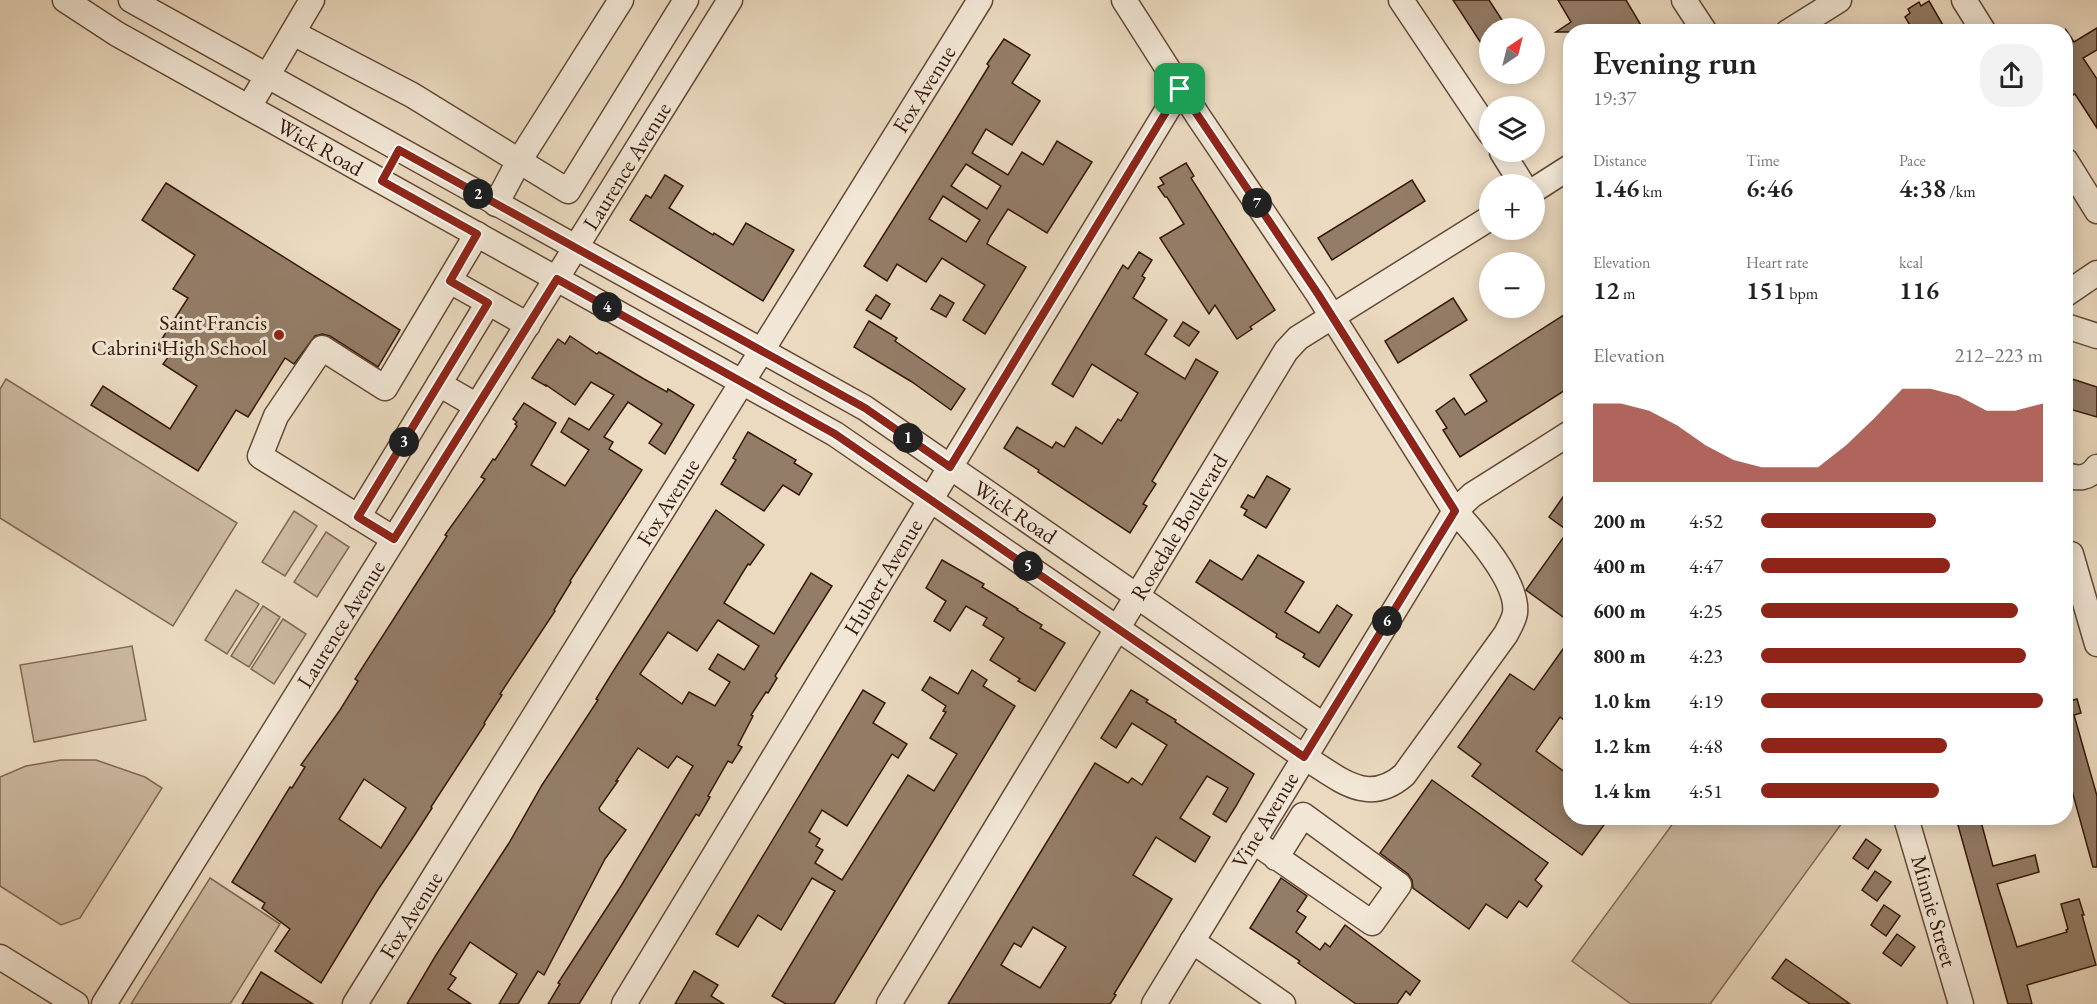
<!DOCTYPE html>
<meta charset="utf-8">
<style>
:root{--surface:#fff;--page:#f2f2f2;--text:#222;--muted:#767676;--accent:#8f2418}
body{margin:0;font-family:"EB Garamond",serif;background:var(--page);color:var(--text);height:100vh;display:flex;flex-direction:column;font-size:22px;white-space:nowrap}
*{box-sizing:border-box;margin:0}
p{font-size:20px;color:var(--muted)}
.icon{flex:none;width:33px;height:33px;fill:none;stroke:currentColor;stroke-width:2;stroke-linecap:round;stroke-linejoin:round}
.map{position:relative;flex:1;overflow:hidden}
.panel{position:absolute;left:1563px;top:24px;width:510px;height:801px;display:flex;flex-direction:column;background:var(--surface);border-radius:24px;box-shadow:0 3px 15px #0003}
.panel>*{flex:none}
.needle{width:39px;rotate:35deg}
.controls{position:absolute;left:1479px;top:18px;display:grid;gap:12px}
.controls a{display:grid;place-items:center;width:66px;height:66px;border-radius:50%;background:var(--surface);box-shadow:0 3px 15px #0003;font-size:30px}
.pin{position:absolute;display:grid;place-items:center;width:51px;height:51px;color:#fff;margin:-26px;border-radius:12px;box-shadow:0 3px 9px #0006}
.km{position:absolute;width:30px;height:30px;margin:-15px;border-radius:50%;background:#222;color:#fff;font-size:16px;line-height:30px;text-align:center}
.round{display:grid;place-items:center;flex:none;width:63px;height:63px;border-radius:24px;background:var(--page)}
.overview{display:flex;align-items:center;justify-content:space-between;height:102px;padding:0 30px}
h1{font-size:33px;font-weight:600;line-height:45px}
.stats{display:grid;grid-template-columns:repeat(3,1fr);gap:9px;height:102px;padding:6px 30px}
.stats div{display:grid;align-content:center}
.stats b{font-size:26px;font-weight:600}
.stats small{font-size:16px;font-weight:400}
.stats p{font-size:16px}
.chart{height:168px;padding:12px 30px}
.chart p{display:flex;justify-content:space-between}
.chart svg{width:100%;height:108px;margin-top:6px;fill:var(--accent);opacity:.7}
ul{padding:0 30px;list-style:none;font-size:20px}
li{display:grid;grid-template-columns:96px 72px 1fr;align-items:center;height:45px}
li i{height:15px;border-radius:8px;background:var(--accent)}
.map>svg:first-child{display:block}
.green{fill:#ccb9a1;stroke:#816955;stroke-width:1.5}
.building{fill:#947d68;stroke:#361909;stroke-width:1.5;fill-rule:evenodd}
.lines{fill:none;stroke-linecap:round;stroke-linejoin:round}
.minor-casing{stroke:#634937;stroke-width:27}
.minor{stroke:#f2e7d6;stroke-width:24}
.route-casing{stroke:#fff;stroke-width:12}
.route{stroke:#8f2418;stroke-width:8}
.poi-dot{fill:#8f2418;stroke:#f2e7d6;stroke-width:2}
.labels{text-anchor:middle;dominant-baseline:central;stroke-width:6;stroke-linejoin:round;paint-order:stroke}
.street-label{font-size:22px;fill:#361909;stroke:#f2e7d6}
.poi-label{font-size:22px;fill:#361909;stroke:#f2e7d6;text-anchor:end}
</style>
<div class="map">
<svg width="2097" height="1004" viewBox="0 0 2097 1004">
<rect width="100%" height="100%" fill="#ebdac0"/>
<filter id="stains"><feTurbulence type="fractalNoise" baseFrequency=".00333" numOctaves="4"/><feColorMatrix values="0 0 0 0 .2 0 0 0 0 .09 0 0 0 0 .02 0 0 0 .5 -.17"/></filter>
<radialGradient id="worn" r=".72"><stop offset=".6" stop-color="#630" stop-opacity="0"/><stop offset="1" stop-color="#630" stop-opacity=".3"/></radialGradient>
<g class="green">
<path d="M6,379L237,523L173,626L0,518V389Z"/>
<path d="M294,511L317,526L285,576L262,562Z"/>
<path d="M326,532L349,547L317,597L294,582Z"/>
<path d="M236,590L259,604L227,654L205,640Z"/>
<path d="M263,606L280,617L249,667L231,656Z"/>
<path d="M283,619L306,634L274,684L251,669Z"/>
<path d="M132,646L146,720L34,742L20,665Z"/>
<path d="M61,760H96L145,777L162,788L80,918L61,925L0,886V777L26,766Z"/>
<path d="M1677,818H1835L1842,823L1710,1004H1631L1572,961Z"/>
<path d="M210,878L280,924L230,1004H131Z"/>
</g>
<g class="building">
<path d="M1453,0H1489L1504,23L1495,28H1490V57Z"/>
<path d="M1558,0H1626L1645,32H1556L1571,22Z"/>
<path d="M1929,1L1947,32H1914L1905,17L1910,13L1908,9L1919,2L1921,6Z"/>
<path d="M2097,28V50L2083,58L2097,79V128L2075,94L2071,96L2066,87V30L2074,42Z"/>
<path d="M1004,39L1030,55L1012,83L1040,101L1012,145L986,129L972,153L1008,175L1022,152L1043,165L1057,141L1092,162L1047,233L1008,209L990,237L987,244L1026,267L985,334L963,320L985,285L942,258L926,282L897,264L887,281L864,266L949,131L989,66L987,64ZM966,164L1001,186L987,209L951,186ZM943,196L980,220L966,242L929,219Z"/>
<path d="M1186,163L1194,176L1191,178L1275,310L1250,327L1252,329L1237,339L1215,305L1209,314L1160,238L1184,224L1167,197H1165L1158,187L1164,184L1160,178Z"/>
<path d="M665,175L683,186L669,208L713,235L714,233L733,245L746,223L794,250L763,301L630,220L646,195L651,198Z"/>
<path d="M1412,180L1425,201L1332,260L1318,238Z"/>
<path d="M166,183L400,330L378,367L330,336L322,334L315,336L294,364L285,358L248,417L236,410L198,471L91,405L103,386L170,429L197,386L163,364L169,356L156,348L188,298L173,289L195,255L142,220Z"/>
<path d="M1139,252L1152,260L1142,276L1145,278L1133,298L1167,320L1145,354L1185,379L1196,359L1218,372L1152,481L1156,484L1143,504L1147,506L1130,533L1038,472L1039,470L1004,448L1017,427L1052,448L1056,442L1064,447L1076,427L1102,444L1118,419L1121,421L1138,393L1092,364L1073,397L1052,384L1123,265L1128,269Z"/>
<path d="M876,295L890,304L881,319L866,310Z"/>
<path d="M940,295L954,303L946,317L931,309Z"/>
<path d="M1453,298L1467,320L1398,363L1385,341Z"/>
<path d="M1570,311V387L1460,457L1443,430L1447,428L1436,411L1454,398L1465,415L1487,401L1470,375Z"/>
<path d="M869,321L897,338L895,341L965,389L951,410L912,382L854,347Z"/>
<path d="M1183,322L1199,332L1189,346L1174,336Z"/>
<path d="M570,336L597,354L599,352L644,379L667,392L668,389L694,405L665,454L649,443L662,424L628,402L604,437L613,442L609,449L642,470L570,581L571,582L554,610L555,611L500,694L502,695L484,723L485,724L431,807L432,808L414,836L377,891L321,983L275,951L290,929L262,908L265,903L232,882L290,787L292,788L305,767L301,765L340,710L358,681L355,679L447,536L445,535L485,479L481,477L493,459L495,460L517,426L515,424L517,422L513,419L524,403L556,423L531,465L565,486L589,450L561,432L569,418L589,430L614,395L591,382L575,405L546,385V386L532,378L558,339L565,344ZM364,779L406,808L381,848L339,819Z"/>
<path d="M2066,377L2097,387V417L2066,408Z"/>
<path d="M748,432L796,460L794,463L812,474L799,495L783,485L764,511L721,484L736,460L733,458Z"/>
<path d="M1267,476L1290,489L1266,528L1244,515L1247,510L1241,507L1248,495L1254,498Z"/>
<path d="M1570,487V622L1526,590L1568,531L1549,517Z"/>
<path d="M716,510L764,545L750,565L748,564L724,603L774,634L811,573L832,586L775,676L777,678L768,693L766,692L751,715L753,716L738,745L742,747L732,763L728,761L708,796L710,797L699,816L696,814L579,1004H548L560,984L558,983L621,886L693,766L677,756L668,768L638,748L616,781H618L599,808L600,811L626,830L605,859L544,975L538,971L518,1004H499L517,974L470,942L450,974L456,978L448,989L471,1004H407L436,955L509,843L542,785L598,700L596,699L614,670ZM718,620L759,646L744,670L718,654L709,669L730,682L715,706L689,692L682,704L640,674L668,632L697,651Z"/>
<path d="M1258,555L1304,582L1285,612L1319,633L1337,605L1352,615L1319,667L1303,657L1305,654L1276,637L1277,634L1196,582L1210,560L1242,580Z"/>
<path d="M942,560L984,584L982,587L1018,609L1017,610L1042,625L1040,628L1065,643L1035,691L1018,681L1020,679L990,660L1004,638L983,625L987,618L966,606L950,631L934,621L946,601L926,588Z"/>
<path d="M1570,639V725L1560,717L1536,751L1570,776V818H1609L1582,855L1472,776L1481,764L1458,747L1510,674L1534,690Z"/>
<path d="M972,670L987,680L983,686L1015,706L834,1004H786L772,996L835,891L812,878L781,930L758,915L738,947L716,934L863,690L885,703L873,723L907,744L898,758L892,754L847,826L822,810L809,832L820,839L816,846L823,850L815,863L842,880L908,775L934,791L957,754L930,738L946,712L943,711L946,706L922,690L930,677L958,694Z"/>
<path d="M1131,690L1148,700L1146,702L1176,720L1175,722L1254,774L1236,806L1226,822L1213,814L1228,788L1207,776L1180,818L1210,837L1195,862L1156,837L1133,875L1172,899L1114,994L1116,995L1110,1004H948L1095,763L1128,783L1132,778L1142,785L1167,745L1132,723L1116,748L1101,738ZM1033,927L1066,947L1040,988L1001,965L1014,943L1021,947Z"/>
<path d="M2066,698H2069L2070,701L2077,699L2081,713L2074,715L2097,796V867H2093L2066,769Z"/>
<path d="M1432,780L1548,863L1535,880L1542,886L1527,907L1519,901L1507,918L1486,904L1469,929L1413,888L1412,880L1408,874L1380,853Z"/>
<path d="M1956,818H1980L1993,866L2035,855L2039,872L1997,884L2017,947L2067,932L2066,930L2068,929L2061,904L2079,899L2084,915H2082L2096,965L2027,985L2032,1004H2008Z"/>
<path d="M1866,839L1881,850L1868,869L1853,858Z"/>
<path d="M1875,871L1891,882L1877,901L1862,890Z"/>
<path d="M1281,878L1307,896L1297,911L1306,917L1296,932L1320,950L1325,943L1330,947L1345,925L1420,981L1410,995L1406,991L1397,1004H1356L1298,963L1300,961L1250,928Z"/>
<path d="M1884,905L1900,916L1886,936L1871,925Z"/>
<path d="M1897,934L1915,947L1901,966L1883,953Z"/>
<path d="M1786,959L1829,989L1850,1004H1810L1787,989L1772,978Z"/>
<path d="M694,971L718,985L711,996L724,1004H675Z"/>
<path d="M261,972L313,1004H242Z"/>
</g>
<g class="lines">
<g class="minor-casing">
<g id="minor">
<path d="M65,0L117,34L835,434L1304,757C1339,778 1367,807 1404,775L1506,634C1509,628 1514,620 1515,613C1519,582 1474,532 1455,511L1318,294L1198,116L1124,0"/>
<path d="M131,0L865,408L1323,725"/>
<path d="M621,0L519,161L568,191L686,0"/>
<path d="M1401,0L1490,133"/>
<path d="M1684,0L1705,32"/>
<path d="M1964,0L1984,32"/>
<path d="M1788,32L1839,0"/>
<path d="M293,33L412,95L519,161L496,204"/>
<path d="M249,107L312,0"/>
<path d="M1502,152L1522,184"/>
<path d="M2066,161L2097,211"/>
<path d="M1534,190L1570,167"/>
<path d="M450,281L528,325"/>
<path d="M2066,294L2097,273"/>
<path d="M2066,326L2097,336"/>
<path d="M439,384L488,303"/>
<path d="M2066,475C2079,479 2088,479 2097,467"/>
<path d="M358,517L439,384L477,406"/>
<path d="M394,539L260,456L276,416L322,348L385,388L477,234"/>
<path d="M2071,554L2097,644"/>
<path d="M1906,818L1961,1004"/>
<path d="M1253,841L1372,923L1399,885L1303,815L1276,858"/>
<path d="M1192,941L1283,1004"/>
<path d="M0,957L76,1004"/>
<path d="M104,1004L730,0"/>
<path d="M355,1004L980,0"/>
<path d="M624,1004L1180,89"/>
<path d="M889,1004L1286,351L1298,338L1490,218"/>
<path d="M1154,1004L1455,511L1472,495L1570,433"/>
</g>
</g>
<use href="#minor" class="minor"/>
</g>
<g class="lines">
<g class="route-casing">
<path id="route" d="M1180,89L1318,294L1455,511L1304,757L835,434L557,279L394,539L358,517L488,303L450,281L477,234L382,181L399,150L865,408L950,467Z"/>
</g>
<use href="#route" class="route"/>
</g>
<circle class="poi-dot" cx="279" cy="335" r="6"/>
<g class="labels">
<g class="street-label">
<text transform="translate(924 89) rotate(-58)">Fox Avenue</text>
<text transform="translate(320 147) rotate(29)">Wick Road</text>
<text transform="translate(627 166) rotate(-58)">Laurence Avenue</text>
<text transform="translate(668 502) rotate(-58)">Fox Avenue</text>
<text transform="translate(1015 512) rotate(34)">Wick Road</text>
<text transform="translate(1179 527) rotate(-59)">Rosedale Boulevard</text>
<text transform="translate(883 577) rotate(-59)">Hubert Avenue</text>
<text transform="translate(341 624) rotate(-58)">Laurence Avenue</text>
<text transform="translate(1265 820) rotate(-59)">Vine Avenue</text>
<text transform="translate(1934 911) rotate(74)">Minnie Street</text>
<text transform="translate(411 915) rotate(-58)">Fox Avenue</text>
</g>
<g class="poi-label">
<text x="267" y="322">Saint Francis<tspan x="267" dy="25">Cabrini High School</tspan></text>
</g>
</g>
<rect width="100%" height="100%" filter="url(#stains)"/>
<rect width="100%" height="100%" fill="url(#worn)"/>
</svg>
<div class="controls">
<a><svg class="needle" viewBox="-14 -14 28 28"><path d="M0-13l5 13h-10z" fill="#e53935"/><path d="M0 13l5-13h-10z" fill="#767676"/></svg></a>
<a><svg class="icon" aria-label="layers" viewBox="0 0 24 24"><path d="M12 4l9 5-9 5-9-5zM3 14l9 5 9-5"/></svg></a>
<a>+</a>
<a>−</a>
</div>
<div class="pin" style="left:1180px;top:89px;background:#1e9e55"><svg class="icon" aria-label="arrive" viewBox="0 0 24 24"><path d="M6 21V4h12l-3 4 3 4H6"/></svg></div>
<b class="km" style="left:908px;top:438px">1</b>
<b class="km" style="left:478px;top:194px">2</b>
<b class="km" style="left:404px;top:442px">3</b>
<b class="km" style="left:607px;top:307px">4</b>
<b class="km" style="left:1028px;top:566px">5</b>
<b class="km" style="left:1387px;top:621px">6</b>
<b class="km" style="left:1257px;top:203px">7</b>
<section class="panel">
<div class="overview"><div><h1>Evening run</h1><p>19:37</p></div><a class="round"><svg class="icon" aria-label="share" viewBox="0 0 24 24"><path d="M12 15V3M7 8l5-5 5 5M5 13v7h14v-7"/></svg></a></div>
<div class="stats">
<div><p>Distance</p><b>1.46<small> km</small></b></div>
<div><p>Time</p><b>6:46</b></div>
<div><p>Pace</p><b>4:38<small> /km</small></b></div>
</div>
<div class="stats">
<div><p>Elevation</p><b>12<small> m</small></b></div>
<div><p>Heart rate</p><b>151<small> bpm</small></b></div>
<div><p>kcal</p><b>116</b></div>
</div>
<div class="chart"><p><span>Elevation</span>212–223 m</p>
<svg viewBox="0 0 160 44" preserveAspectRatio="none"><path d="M0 44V12L10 12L20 15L30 21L40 29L50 35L60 38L70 38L80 38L90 29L100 18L110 6L120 6L130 9L140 15L150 15L160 12V44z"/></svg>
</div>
<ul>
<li><b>200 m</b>4:52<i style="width:62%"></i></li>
<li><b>400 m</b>4:47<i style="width:67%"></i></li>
<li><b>600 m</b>4:25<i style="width:91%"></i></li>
<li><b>800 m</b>4:23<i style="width:94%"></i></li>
<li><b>1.0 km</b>4:19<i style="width:100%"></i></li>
<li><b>1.2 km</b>4:48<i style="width:66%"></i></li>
<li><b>1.4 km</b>4:51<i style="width:63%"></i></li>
</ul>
</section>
</div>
